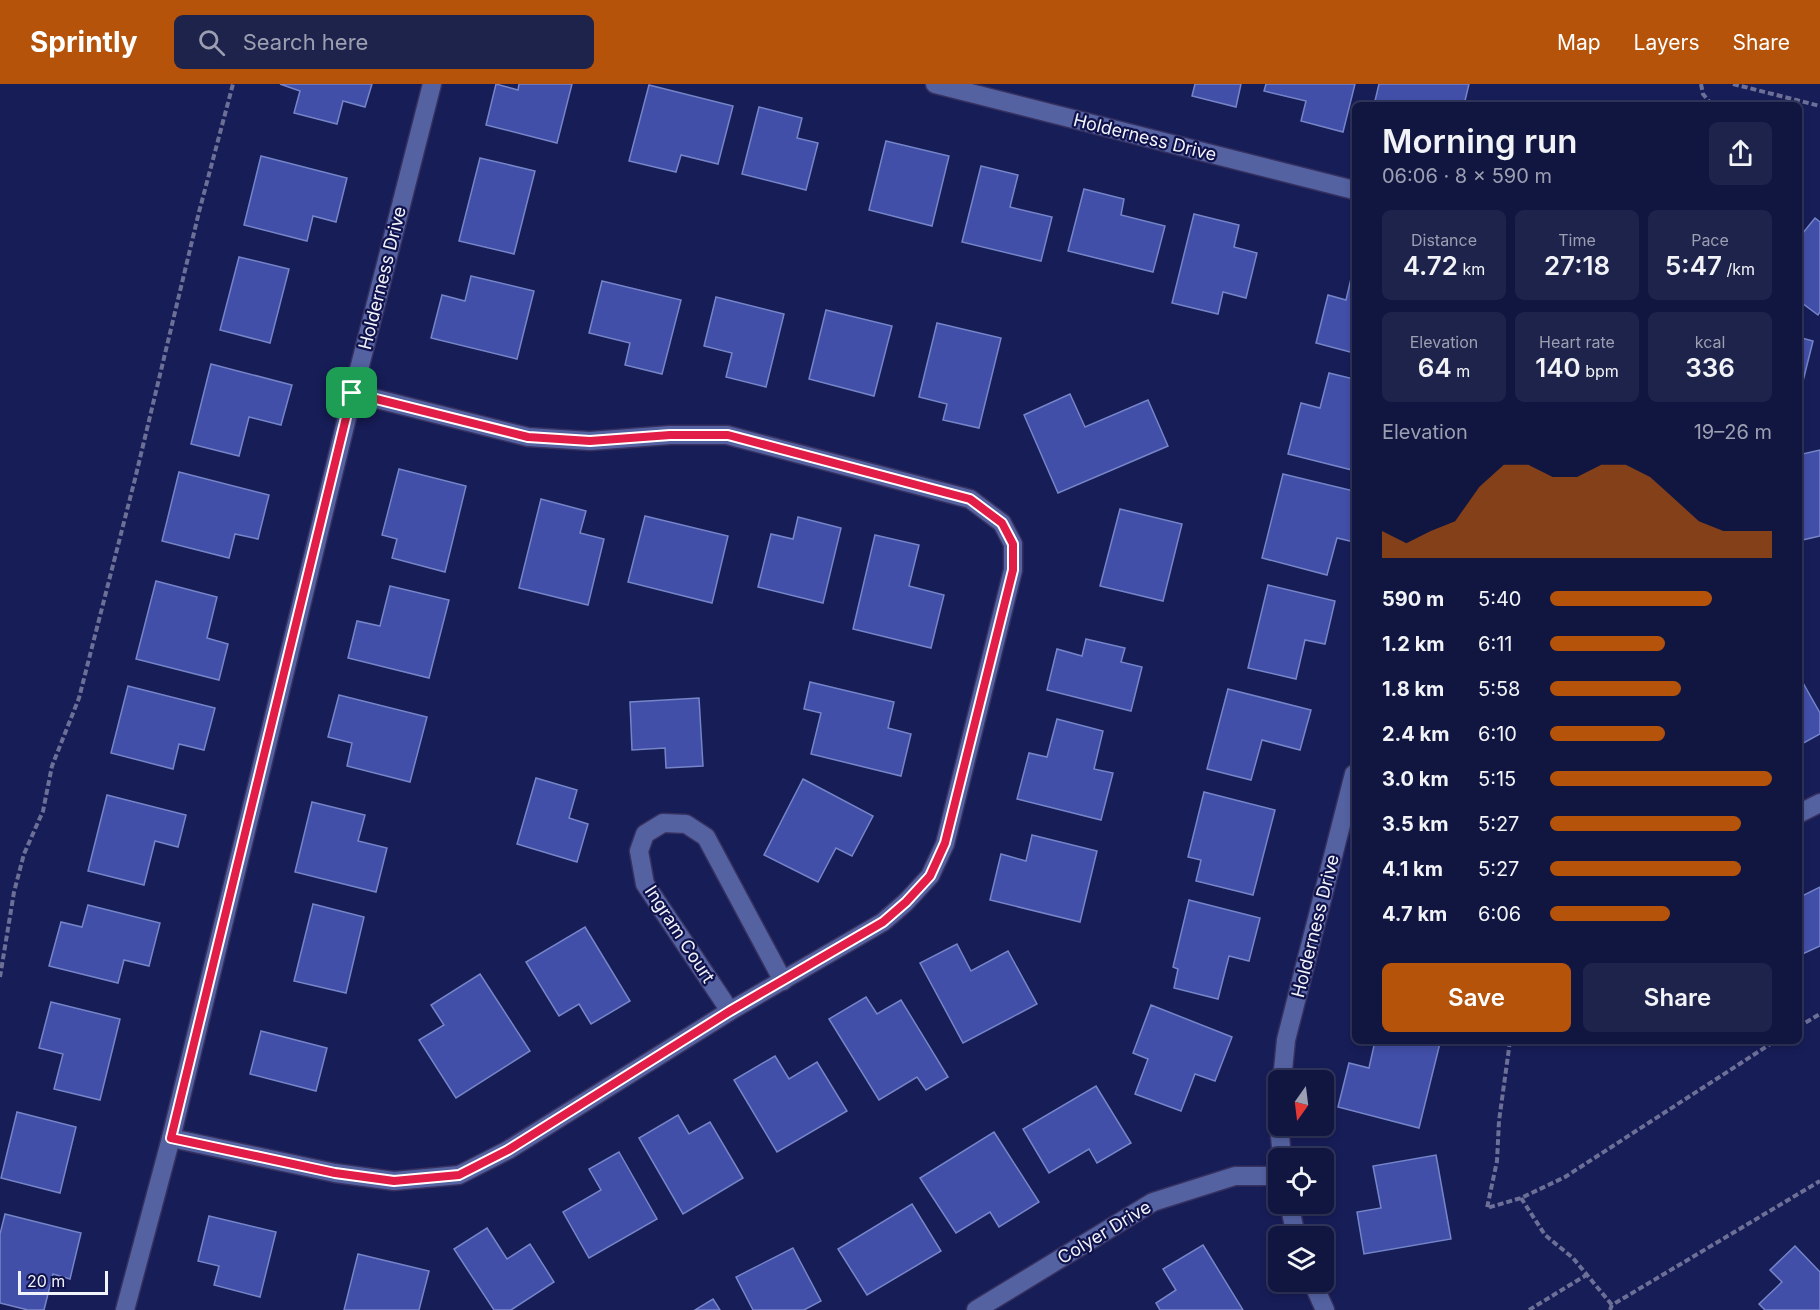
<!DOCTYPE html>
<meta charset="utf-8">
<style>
:root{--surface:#111641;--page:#1e234c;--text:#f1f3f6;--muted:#9c9fb1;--line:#30355a;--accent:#b45309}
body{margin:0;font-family:Inter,sans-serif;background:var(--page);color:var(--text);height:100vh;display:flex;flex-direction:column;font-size:22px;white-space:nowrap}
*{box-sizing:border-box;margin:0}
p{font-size:20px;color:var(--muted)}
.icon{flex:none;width:33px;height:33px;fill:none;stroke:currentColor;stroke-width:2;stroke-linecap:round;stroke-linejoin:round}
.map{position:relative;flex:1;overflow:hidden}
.drawer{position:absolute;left:1352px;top:18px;width:450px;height:942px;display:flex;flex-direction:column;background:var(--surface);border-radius:9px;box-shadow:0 3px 9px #0003,0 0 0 2px var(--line)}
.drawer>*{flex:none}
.needle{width:39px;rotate:194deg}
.tools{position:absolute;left:1268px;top:986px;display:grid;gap:12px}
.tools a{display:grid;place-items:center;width:66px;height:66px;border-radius:9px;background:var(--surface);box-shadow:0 3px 9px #0003,0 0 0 2px var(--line);font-size:30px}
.scale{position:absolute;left:18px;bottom:15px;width:90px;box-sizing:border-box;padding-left:6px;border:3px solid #f1f3fa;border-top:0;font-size:16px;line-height:21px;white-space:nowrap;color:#f1f3fa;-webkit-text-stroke:4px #10124b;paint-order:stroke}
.pin{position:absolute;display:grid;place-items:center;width:51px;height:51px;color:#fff;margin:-26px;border-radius:12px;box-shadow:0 3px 9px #0006}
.round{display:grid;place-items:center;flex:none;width:63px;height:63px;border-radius:9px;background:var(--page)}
.summary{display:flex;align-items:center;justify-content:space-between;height:102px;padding:0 30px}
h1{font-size:33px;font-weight:600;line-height:45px}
.stats{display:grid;grid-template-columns:repeat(3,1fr);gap:9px;height:102px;padding:6px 30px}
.stats div{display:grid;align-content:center;border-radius:9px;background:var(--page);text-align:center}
.stats b{font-size:26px;font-weight:600}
.stats small{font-size:16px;font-weight:400}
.stats p{font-size:16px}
.chart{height:168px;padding:12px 30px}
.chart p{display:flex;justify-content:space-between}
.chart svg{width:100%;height:108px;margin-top:6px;fill:var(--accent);opacity:.7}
.primary-button{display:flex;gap:12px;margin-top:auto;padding:12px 30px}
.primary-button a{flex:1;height:69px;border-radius:9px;background:var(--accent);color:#fff;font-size:24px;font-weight:600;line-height:69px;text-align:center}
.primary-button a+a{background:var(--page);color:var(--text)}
ul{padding:0 30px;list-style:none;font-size:20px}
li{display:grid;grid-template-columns:96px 72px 1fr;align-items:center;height:45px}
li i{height:15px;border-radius:8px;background:var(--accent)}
header{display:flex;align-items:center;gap:36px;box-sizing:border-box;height:84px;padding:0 30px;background:var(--accent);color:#fff}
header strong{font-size:28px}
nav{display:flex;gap:33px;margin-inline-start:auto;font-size:21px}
.search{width:420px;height:54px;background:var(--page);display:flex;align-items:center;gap:15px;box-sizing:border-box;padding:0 21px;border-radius:9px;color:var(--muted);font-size:22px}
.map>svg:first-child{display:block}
.building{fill:#424fa8;stroke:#7585c8;stroke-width:1.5}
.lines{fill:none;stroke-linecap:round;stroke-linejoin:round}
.minor-casing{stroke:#363160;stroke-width:21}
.path{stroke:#6c7097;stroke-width:4;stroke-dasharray:6 3;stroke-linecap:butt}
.minor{stroke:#5462a2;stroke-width:18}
.route-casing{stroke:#fff;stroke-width:12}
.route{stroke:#e11d48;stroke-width:8}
.labels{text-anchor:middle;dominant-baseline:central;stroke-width:4.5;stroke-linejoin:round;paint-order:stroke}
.street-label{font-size:18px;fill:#f1f3fa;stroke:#10124b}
</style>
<header>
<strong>Sprintly</strong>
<div class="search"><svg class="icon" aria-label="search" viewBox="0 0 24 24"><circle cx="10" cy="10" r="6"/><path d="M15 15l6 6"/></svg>Search here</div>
<nav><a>Map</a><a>Layers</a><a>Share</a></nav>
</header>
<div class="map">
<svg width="1820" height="1226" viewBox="0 0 1820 1226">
<rect width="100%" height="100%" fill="#171d57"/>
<g class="building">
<path d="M280,0H372L365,23L343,17L337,40L294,29L300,7Z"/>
<path d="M496,0L518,6L519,0H572L557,59L486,41Z"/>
<path d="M1195,0H1241L1236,23L1192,12Z"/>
<path d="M1266,0H1355L1343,48L1301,37L1306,17L1264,7Z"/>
<path d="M1379,0H1469L1464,21H1374Z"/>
<path d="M649,1L733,22L718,80L681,71L676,88L629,77Z"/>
<path d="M759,23L802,34L797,54L818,59L806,106L742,90Z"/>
<path d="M886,57L949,72L932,142L869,126Z"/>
<path d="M261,72L347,94L336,138L313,132L307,157L244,141Z"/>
<path d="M480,74L535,87L514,170L459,157Z"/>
<path d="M981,82L1018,91L1010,123L1052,133L1041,177L962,158Z"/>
<path d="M1084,105L1124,115L1121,131L1165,142L1153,188L1068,167Z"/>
<path d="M1194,130L1239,141L1234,163L1257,169L1246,214L1223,208L1218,230L1172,219Z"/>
<path d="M1815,134L1820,138V228L1818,231L1798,216V155Z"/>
<path d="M239,173L289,185L270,259L220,246Z"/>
<path d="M1354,182V269L1316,259L1328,211L1346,216Z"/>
<path d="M471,192L534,207L517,275L431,254L442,211L465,217Z"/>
<path d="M602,197L681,216L662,290L625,281L630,259L589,249Z"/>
<path d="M716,213L784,230L766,303L726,293L732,269L704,262Z"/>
<path d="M826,226L892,242L874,312L809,295Z"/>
<path d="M937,239L1001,254L979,344L943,336L947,320L919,313Z"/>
<path d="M1798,253L1813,257L1803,297L1798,296Z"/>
<path d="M211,280L292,301L281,341L249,333L239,372L191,360Z"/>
<path d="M1329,289L1354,295V376L1352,386L1288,370L1301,319L1320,324Z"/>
<path d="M1070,310L1085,343L1148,316L1168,362L1058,409L1024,331Z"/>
<path d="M1820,366V452L1798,457V371Z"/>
<path d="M399,385L466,402L445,488L392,474L397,455L382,451Z"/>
<path d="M179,388L269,411L258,455L235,450L229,474L162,457Z"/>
<path d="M1283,390L1354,407V458L1337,454L1327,491L1262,474Z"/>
<path d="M541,415L586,427L580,449L604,455L588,521L519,504Z"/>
<path d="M1120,425L1182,440L1163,517L1100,502Z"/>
<path d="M645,432L728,452L712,519L628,498Z"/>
<path d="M798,433L841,444L823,519L758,503L771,450L793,455Z"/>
<path d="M875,451L919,461L909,502L944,511L931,564L853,545Z"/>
<path d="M156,497L217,513L207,554L228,560L219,596L136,575Z"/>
<path d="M1268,501L1335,517L1325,560L1305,556L1296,595L1248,584Z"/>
<path d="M390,502L449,516L429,594L348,574L357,537L380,542Z"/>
<path d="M1086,555L1125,564L1121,578L1142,583L1131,627L1047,606L1057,565L1082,572Z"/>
<path d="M1798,590L1820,629V650L1798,662Z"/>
<path d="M810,598L894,618L888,644L911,650L901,692L811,670L821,629L804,625Z"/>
<path d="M128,602L215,624L204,666L179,660L173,685L111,669Z"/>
<path d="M1228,605L1311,626L1300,666L1262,656L1251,696L1207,685Z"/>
<path d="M339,611L427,633L410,698L347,682L352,659L328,653Z"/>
<path d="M699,614L703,682L666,684L665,664L632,666L630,618Z"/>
<path d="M1057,635L1103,647L1094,685L1113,689L1101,736L1017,715L1029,669L1047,673Z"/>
<path d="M536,694L577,706L569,734L588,740L577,778L517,760Z"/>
<path d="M803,695L873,732L852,772L836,764L818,798L764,771Z"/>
<path d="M1204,708L1275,726L1253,811L1196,797L1201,776L1188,773Z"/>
<path d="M107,711L186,731L178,763L155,757L144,801L88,787Z"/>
<path d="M312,718L365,731L358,757L387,764L376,808L295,788Z"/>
<path d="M1032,751L1097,767L1080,838L990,816L1001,770L1026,777Z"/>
<path d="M1820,803V862L1798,872V814Z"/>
<path d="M1189,816L1260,834L1249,877L1229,872L1218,915L1174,904L1178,885L1173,883Z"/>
<path d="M313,820L364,833L346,909L294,897Z"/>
<path d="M88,821L160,839L149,882L124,876L118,899L49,882L61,838L82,843Z"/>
<path d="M585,843L630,917L591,940L579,920L559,932L526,878Z"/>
<path d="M957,860L971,887L1008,867L1037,920L963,959L920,879Z"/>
<path d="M480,890L530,967L456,1014L419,956L444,941L431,921Z"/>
<path d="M866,913L877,930L901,916L948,993L926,1006L917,993L879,1016L829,935Z"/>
<path d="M51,918L120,935L100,1016L54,1005L63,970L39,964Z"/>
<path d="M1151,921L1232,953L1215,997L1195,990L1181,1027L1135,1010L1148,975L1133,969Z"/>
<path d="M261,947L327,964L316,1007L250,990Z"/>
<path d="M1375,957H1433L1440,959L1419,1044L1338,1023L1349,979L1369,984Z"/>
<path d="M775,972L789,995L817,978L847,1027L777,1068L734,996Z"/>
<path d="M1096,1002L1131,1059L1097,1079L1089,1065L1049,1089L1023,1045Z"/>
<path d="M17,1028L76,1043L60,1109L1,1094Z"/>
<path d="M678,1031L689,1050L710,1038L743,1094L683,1130L639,1054Z"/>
<path d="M994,1048L1039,1118L999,1143L990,1128L956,1149L920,1094Z"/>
<path d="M619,1068L657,1135L589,1174L563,1128L601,1106L589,1085Z"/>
<path d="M1436,1071L1451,1155L1364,1170L1357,1128L1381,1124L1373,1082Z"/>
<path d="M912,1120L941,1167L867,1211L838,1165Z"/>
<path d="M5,1130L81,1149L70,1195L53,1190L44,1226H28L0,1219V1150Z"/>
<path d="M209,1132L276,1148L260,1213L214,1201L219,1182L198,1177Z"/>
<path d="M487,1144L507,1175L530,1160L554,1198L511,1226H494L454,1165Z"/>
<path d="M1203,1161L1243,1226H1160L1156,1219L1176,1206L1163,1185Z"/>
<path d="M1795,1162L1820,1188V1226H1765L1759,1220L1782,1198L1770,1186Z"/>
<path d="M793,1164L821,1217L804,1226H753L736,1193Z"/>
<path d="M358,1170L429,1187L419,1226H344Z"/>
<path d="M713,1215L720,1226H695Z"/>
</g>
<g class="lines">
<g class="minor-casing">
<g id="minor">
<path d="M935,0L1354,106"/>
<path d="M1798,730L1820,719"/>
<path d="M730,927L645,800L639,767L645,750L663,739L686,740L706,753L783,897"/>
<path d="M1282,996L1286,956L1354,690"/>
<path d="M1279,1041L1282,1074"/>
<path d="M171,1054L335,1089L394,1097L459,1091L508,1066L730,927L883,838L906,818L930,792L945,760L1013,486V460L1002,439L970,415L727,351H670L590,357L528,353L353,309"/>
<path d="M1289,1119L1296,1152"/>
<path d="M1312,1197L1325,1226"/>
<path d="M125,1226L171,1054L353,309L432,0"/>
<path d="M976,1226L1153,1118L1235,1092H1278"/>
</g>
</g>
<g class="path">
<path d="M1701,0L1703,10L1712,21"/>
<path d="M1733,0L1820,22"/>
<path d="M0,893L14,808L24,770L43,727L52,682L79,614L135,395L199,128L233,0"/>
<path d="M1798,943L1820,930"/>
<path d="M1510,957L1499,1037L1497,1077L1487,1124L1521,1114L1565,1093L1775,957"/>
<path d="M1521,1114L1545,1151L1573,1174L1612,1221"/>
<path d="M1529,1226L1588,1190"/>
<path d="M1610,1226L1612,1221L1820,1097"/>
</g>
<use href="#minor" class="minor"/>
</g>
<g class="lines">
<g class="route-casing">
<path id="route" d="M352,309L528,353L590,357L670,351H728L970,415L1002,439L1013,460V486L945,759L930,792L906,818L883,838L730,927L508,1066L459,1091L394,1097L335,1089L171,1054Z"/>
</g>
<use href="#route" class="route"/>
</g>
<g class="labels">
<g class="street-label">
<text transform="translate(1145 53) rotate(14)">Holderness Drive</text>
<text transform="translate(382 194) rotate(-76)">Holderness Drive</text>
<text transform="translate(1315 842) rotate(-76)">Holderness Drive</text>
<text transform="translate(680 850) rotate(57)">Ingram Court</text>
<text transform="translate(1104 1148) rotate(-31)">Colyer Drive</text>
</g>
</g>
</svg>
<div class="tools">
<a><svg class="needle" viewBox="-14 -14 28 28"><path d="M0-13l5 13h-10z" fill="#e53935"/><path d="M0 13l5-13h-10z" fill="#9c9fb1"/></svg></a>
<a><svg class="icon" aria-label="locate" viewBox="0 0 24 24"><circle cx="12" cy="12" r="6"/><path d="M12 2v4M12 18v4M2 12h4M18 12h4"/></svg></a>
<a><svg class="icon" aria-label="layers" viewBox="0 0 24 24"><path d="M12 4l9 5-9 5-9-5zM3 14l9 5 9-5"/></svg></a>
</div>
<div class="scale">20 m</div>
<div class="pin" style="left:352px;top:309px;background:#1e9e55"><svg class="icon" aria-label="arrive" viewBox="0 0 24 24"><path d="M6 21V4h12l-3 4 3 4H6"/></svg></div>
<section class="drawer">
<div class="summary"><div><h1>Morning run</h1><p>06:06 · 8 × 590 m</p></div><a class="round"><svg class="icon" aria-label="share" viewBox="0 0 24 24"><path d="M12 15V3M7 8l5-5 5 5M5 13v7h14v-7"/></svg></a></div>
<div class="stats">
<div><p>Distance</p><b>4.72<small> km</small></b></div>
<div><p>Time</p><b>27:18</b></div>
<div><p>Pace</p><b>5:47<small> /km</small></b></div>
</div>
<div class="stats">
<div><p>Elevation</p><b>64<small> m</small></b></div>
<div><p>Heart rate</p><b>140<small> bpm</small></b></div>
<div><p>kcal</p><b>336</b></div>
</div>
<div class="chart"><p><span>Elevation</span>19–26 m</p>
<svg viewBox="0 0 160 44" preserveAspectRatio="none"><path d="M0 44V33L10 38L20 33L30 29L40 15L50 6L60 6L70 11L80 11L90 6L100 6L110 11L120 20L130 29L140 33L150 33L160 33V44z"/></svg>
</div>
<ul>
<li><b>590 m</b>5:40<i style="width:73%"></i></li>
<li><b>1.2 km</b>6:11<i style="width:52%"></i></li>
<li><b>1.8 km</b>5:58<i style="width:59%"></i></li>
<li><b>2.4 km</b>6:10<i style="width:52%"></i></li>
<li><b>3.0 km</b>5:15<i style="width:100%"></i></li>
<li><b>3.5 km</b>5:27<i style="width:86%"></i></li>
<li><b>4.1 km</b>5:27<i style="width:86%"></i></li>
<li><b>4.7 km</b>6:06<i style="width:54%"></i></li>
</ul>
<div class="primary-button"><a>Save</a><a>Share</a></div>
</section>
</div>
